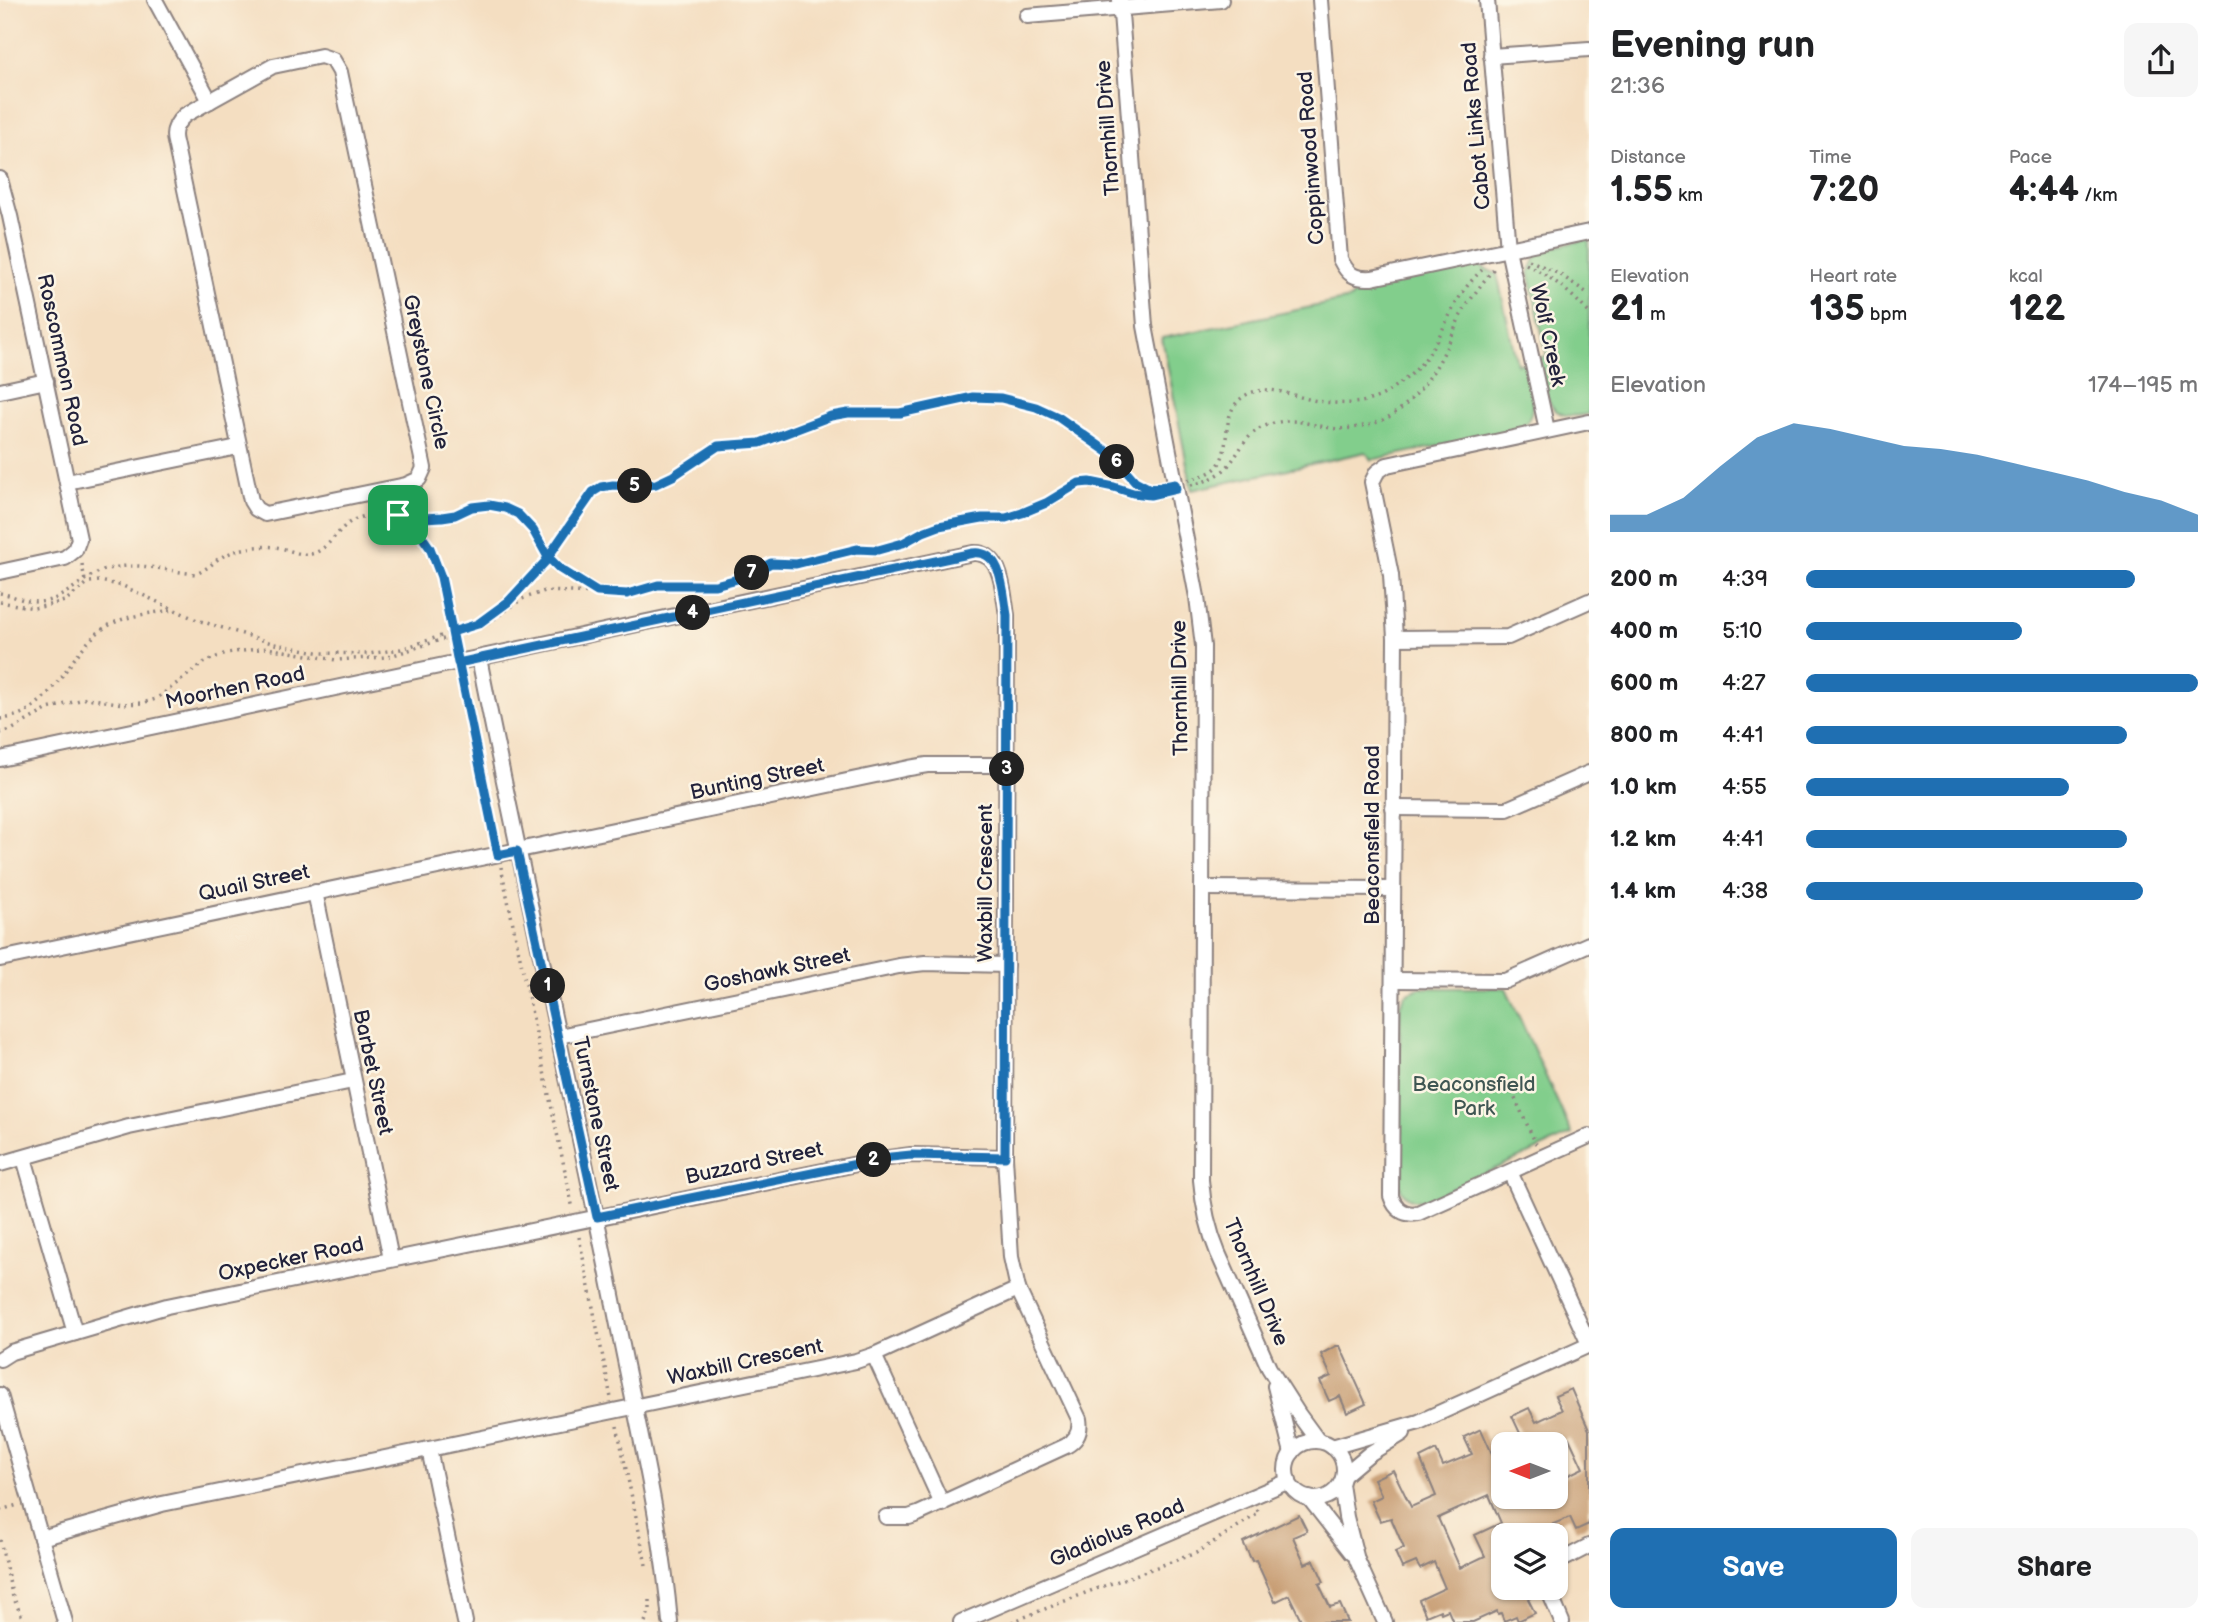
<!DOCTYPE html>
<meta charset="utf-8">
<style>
:root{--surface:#fff;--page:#f6f6f6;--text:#202124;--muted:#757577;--accent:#1f6fb2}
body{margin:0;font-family:"Balsamiq Sans",sans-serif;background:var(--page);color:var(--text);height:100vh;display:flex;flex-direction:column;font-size:26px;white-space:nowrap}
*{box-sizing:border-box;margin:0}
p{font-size:23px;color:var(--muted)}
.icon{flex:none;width:38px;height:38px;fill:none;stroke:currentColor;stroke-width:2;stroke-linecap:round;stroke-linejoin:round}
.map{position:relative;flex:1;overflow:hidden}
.details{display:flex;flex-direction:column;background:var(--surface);width:630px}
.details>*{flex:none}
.needle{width:46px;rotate:270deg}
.tools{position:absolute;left:1491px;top:1432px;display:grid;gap:14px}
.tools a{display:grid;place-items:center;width:77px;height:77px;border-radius:14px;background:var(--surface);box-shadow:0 2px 5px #0004;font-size:35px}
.pin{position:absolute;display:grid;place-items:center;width:60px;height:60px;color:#fff;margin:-30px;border-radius:14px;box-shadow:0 4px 10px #0006}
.km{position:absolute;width:35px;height:35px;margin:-18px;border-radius:50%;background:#222;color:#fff;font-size:19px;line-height:35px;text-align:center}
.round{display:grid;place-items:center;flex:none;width:74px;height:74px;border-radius:14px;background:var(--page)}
.headline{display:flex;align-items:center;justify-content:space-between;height:119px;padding:0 21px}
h1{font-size:38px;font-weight:700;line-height:52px}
.metrics{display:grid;grid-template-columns:repeat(3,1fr);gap:10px;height:119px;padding:7px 21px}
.metrics div{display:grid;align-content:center}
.metrics b{font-size:35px;font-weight:700}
.metrics small{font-size:19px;font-weight:400}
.metrics p{font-size:19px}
.chart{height:196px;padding:14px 21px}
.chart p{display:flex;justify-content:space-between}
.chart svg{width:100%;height:126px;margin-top:7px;fill:var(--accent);opacity:.7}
.button{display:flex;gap:14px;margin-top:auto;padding:14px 21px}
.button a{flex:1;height:80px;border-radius:14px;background:var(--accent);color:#fff;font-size:28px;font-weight:700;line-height:80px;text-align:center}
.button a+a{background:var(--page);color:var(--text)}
ul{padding:0 21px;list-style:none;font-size:23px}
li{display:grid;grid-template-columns:112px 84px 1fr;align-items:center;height:52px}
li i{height:18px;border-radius:9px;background:var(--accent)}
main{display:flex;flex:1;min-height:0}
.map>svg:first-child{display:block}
.green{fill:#82ce8c;stroke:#527864;stroke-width:2}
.building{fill:#c89e74;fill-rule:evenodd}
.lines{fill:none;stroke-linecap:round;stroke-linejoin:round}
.street-casing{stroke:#8b807e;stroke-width:18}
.path{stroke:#8b807e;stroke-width:3.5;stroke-dasharray:2 5;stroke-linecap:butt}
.street{stroke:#fff;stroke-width:14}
.route-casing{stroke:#fff;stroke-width:14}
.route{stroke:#1f6fb2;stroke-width:9}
.labels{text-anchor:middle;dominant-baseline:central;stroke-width:5;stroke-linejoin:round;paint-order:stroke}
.street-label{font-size:21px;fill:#22223b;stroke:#fcf5e5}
.park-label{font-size:21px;fill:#3f5653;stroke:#fcf5e5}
</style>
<main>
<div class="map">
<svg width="1589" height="1622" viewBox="0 0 1589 1622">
<rect width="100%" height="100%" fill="#fcf5e5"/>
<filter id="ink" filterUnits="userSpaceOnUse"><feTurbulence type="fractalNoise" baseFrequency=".0143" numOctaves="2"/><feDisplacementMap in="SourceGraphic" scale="14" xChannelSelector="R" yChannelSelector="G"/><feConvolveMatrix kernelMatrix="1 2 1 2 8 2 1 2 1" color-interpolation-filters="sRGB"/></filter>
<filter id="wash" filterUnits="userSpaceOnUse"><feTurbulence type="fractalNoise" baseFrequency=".00686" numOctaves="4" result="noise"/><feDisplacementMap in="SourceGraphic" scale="28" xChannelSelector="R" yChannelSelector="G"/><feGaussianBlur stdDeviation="1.57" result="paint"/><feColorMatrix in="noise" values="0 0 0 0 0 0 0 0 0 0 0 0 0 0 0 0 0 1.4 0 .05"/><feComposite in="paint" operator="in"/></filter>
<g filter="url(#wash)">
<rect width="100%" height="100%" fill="#f4dec1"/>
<g class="green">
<path d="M1589,239V414C1543,424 1547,393 1540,358L1547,356L1529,273L1536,257L1534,253L1540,250Z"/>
<path d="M1481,262V267L1497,274L1517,364L1525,363C1530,387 1544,421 1512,431L1371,460L1366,452L1192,490L1162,338L1350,299L1362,288Z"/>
<path d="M1419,988H1506L1572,1134L1426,1200C1412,1202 1402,1197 1399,1183L1400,1005L1406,994Z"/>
</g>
<g id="blocks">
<g class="building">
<path d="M1336,1346H1340L1366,1404L1347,1413L1340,1396L1329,1401L1320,1381L1331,1376L1321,1354Z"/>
<path d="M1571,1389L1589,1430V1524L1576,1530L1570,1517L1546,1527L1549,1535H1503V1587H1526L1530,1598L1528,1599L1535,1613L1518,1621L1516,1616L1504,1621L1501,1613L1498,1614L1497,1611L1473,1622H1453L1448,1610L1441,1613L1440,1610L1426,1616L1419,1600L1445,1588L1434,1562L1420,1569L1416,1562L1402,1568L1395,1552L1404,1548L1391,1518L1380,1521L1371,1501L1382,1496L1374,1479L1393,1470L1411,1507L1436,1496L1420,1458L1436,1450L1443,1466L1472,1454L1464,1437L1481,1429L1498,1467L1503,1465V1504L1520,1496H1556V1481L1583,1468L1569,1438L1556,1444H1525L1512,1416L1529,1408L1536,1422L1562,1410L1555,1396ZM1489,1495L1501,1523L1475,1535L1485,1556L1460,1568L1438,1518Z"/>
<path d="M1299,1515L1307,1531L1293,1537L1305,1564L1314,1560L1324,1582L1319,1584L1330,1607L1340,1604L1348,1622H1302L1289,1595L1275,1602L1256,1560L1252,1561L1243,1542Z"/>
</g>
</g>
</g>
<g filter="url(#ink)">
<use href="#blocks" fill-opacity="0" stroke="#8b807e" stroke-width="2"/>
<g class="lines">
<g class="street-casing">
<g id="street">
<path d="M155,0L210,101"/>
<path d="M1120,0L1145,326L1197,597L1203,646L1201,1180C1203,1206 1208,1229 1218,1253L1269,1368L1299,1415L1318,1441"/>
<path d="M1320,0L1340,259C1348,275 1354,279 1372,278L1589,232"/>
<path d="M1487,0L1508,249L1547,430"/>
<path d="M1027,16L1221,0"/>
<path d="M321,56L333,60L340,72L424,468L419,479L406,485L265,514L256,509L251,501L175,142C172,131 176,123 185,115L273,66Z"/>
<path d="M1491,56L1589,49"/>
<path d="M0,179L10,216L79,539L75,550L65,558L0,572"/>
<path d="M0,391L46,381"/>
<path d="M1589,422L1387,465L1377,472L1372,482L1391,575L1395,638L1391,1196C1395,1209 1404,1216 1418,1213L1589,1136"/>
<path d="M67,482L238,447"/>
<path d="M1395,638L1508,637L1589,601"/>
<path d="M479,658C522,876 572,1092 615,1310C635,1414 661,1517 670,1622"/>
<path d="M0,759L973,553C1003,551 1003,593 1007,615L1005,1157L1011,1257L1018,1289L1079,1419C1081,1431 1077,1440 1066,1446L918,1514L909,1517H886"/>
<path d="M1393,808L1507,809L1589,773"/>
<path d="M1202,888L1392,889"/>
<path d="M315,892L391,1259"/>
<path d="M0,959L909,768L927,765H1007"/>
<path d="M1393,980L1505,981L1589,944"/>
<path d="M559,1036L899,966L925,963L1006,965"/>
<path d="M24,1158L75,1333"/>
<path d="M0,1164L129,1127L353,1081"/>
<path d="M1510,1172L1589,1344"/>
<path d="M874,1355L942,1504"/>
<path d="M0,1359L11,1352L167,1306L881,1159L911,1155L1005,1157"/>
<path d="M1275,1386L1292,1453"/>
<path d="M0,1395L65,1622"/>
<circle cx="1315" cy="1470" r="29"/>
<path d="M1332,1447L1419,1422L1589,1345"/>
<path d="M429,1449L465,1622"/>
<path d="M1344,1475L1369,1454L1403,1433"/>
<path d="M1341,1484L1346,1517L1357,1560L1385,1622"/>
<path d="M1309,1498L1352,1553"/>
<path d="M41,1538L162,1504L856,1361L874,1355L1018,1289"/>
<path d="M1556,1563L1589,1546"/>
<path d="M1547,1587L1562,1622"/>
<path d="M961,1622L1289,1481"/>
</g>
</g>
<g class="path">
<path d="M1529,260L1559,274L1589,294"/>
<path d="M1526,264C1552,277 1570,292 1589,313"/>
<path d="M1188,480C1197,478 1210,474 1217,467C1233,447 1218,411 1246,395C1267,384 1287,394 1308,399C1330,404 1355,406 1376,398C1383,396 1389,391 1394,387C1446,355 1441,307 1482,270"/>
<path d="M1191,485C1205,482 1218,477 1228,466C1240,452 1245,435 1263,427C1290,415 1305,424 1331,428C1341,430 1353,428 1363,426C1403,420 1432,379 1448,344C1453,335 1456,324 1461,315C1471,298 1482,283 1495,267"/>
<path d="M383,505C395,513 408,521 418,532C446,561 447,610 455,647"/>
<path d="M82,564L85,581"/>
<path d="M0,593C12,595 24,602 37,602C65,602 80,577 105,570C138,560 164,571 196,574C205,570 211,565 218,559C234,549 256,545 275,547C287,548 298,556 311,554C330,550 338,526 356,519C383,508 413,519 441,517C466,515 480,498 508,509C529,517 535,539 548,556C559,572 579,581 595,591"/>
<path d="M0,602L34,608L45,606L65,601L89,582L100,581L123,586L197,620L275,644L322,653L368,654L401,649L478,624L508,602L545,562L593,492C612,480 634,490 655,484C679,477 699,451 718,446C732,442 747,446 761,443C785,438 806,423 830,417C853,411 876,416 899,413C924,411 947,401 972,397C992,394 1015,400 1034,407C1060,415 1090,437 1110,454C1127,469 1135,491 1161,488"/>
<path d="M461,675L495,839"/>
<path d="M0,719C51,715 65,658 100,631C121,615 148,614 173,610"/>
<path d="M0,733L11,730L48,709L87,698L123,704L142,703L156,699L205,662L226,653L267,648L336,660L387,657L475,629L491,621L522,599L545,591L627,594L658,585H715L745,577L771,563L796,564L857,549L878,550L903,543L923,532L939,526L983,518H1006L1046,503L1078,483L1090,482L1114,487L1133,493L1150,495L1163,492"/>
<path d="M501,867L573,1209"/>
<path d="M1512,1092L1536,1144"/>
<path d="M579,1237L611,1398"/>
<path d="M617,1426L646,1565"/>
<path d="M0,1510L18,1505"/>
<path d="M0,1540L12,1594L24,1622"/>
<path d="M645,1622L650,1609V1597"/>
<path d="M1012,1622L1093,1590L1196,1553L1259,1513L1257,1509"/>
</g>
<use href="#street" class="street"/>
</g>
</g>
<g class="lines" filter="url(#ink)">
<g class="route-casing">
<path id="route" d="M398,515L418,531L430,548L441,577L498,855L517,851L597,1217L891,1157L911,1155L1005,1157L1007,615C1003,593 1003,550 973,553L458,663L452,632L478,624L508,602L545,562L548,557L593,492L601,487L613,485L642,486L656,484L673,476L718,446L760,443L831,416L848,413H900L973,397L1001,398L1036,407L1058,417L1112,455L1135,481L1150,489L1175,484L1176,489L1150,495L1133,493L1114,487L1090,482L1079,483L1046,503L1022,513L1006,518H982L939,526L923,532L903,543L878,550L857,549L796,564L771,563L745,577L715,585H658L627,594L597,592L560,569L548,557L533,530L518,514L505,508L489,505L472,507L455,515L442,517L423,518L398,515"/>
</g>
<use href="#route" class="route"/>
</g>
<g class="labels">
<g class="street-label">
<text transform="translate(1476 126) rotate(-95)">Cabot Links Road</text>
<text transform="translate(1108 128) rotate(-94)">Thornhill Drive</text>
<text transform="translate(1311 158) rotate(-94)">Coppinwood Road</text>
<text transform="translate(1548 335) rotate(78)">Wolf Creek</text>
<text transform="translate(62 360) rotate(78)">Roscommon Road</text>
<text transform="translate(426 372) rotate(78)">Greystone Circle</text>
<text transform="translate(235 688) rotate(-12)">Moorhen Road</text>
<text transform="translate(1180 688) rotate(-91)">Thornhill Drive</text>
<text transform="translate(757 779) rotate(-12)">Bunting Street</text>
<text transform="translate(1372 835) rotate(-90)">Beaconsfield Road</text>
<text transform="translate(254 883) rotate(-12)">Quail Street</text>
<text transform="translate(985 883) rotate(-90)">Waxbill Crescent</text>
<text transform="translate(777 970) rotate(-12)">Goshawk Street</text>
<text transform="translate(373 1072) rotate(78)">Barbet Street</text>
<text transform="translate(596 1114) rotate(78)">Turnstone Street</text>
<text transform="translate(754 1163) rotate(-12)">Buzzard Street</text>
<text transform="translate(291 1259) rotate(-12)">Oxpecker Road</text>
<text transform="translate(1256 1282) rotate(67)">Thornhill Drive</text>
<text transform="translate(745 1362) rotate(-12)">Waxbill Crescent</text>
<text transform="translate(1117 1533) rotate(-23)">Gladiolus Road</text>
</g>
<g class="park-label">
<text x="1474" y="1084">Beaconsfield<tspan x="1474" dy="24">Park</tspan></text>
</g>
</g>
</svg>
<div class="tools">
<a><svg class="needle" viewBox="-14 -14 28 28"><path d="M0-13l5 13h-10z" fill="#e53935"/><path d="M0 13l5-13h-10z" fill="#757577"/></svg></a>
<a><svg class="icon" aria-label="layers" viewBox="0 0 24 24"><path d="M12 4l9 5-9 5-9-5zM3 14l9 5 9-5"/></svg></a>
</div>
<div class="pin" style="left:398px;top:515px;background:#1e9e55"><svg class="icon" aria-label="arrive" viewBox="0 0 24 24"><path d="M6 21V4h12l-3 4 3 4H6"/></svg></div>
<b class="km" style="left:548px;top:986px">1</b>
<b class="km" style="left:874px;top:1160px">2</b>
<b class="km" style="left:1007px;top:769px">3</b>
<b class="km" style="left:693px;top:613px">4</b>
<b class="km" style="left:635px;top:486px">5</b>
<b class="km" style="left:1117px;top:462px">6</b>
<b class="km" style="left:752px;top:573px">7</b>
</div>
<section class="details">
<div class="headline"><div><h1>Evening run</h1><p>21:36</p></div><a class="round"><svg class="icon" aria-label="share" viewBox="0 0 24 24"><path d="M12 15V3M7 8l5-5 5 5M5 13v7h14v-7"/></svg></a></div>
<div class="metrics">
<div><p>Distance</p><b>1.55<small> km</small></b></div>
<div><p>Time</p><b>7:20</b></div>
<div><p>Pace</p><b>4:44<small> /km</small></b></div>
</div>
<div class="metrics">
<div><p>Elevation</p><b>21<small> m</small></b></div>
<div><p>Heart rate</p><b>135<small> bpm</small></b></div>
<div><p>kcal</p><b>122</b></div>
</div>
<div class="chart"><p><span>Elevation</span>174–195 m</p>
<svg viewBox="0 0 160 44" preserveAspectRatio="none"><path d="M0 44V38L10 38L20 32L30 21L40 11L50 6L60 8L70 11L80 14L90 15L100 17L110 20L120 23L130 26L140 30L150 33L160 38V44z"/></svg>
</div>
<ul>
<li><b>200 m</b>4:39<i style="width:84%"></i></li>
<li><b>400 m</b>5:10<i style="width:55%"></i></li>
<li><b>600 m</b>4:27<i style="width:100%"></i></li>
<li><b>800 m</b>4:41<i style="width:82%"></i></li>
<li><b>1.0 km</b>4:55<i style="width:67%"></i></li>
<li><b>1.2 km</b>4:41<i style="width:82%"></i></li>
<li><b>1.4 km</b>4:38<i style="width:86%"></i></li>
</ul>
<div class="button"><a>Save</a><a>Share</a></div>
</section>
</main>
